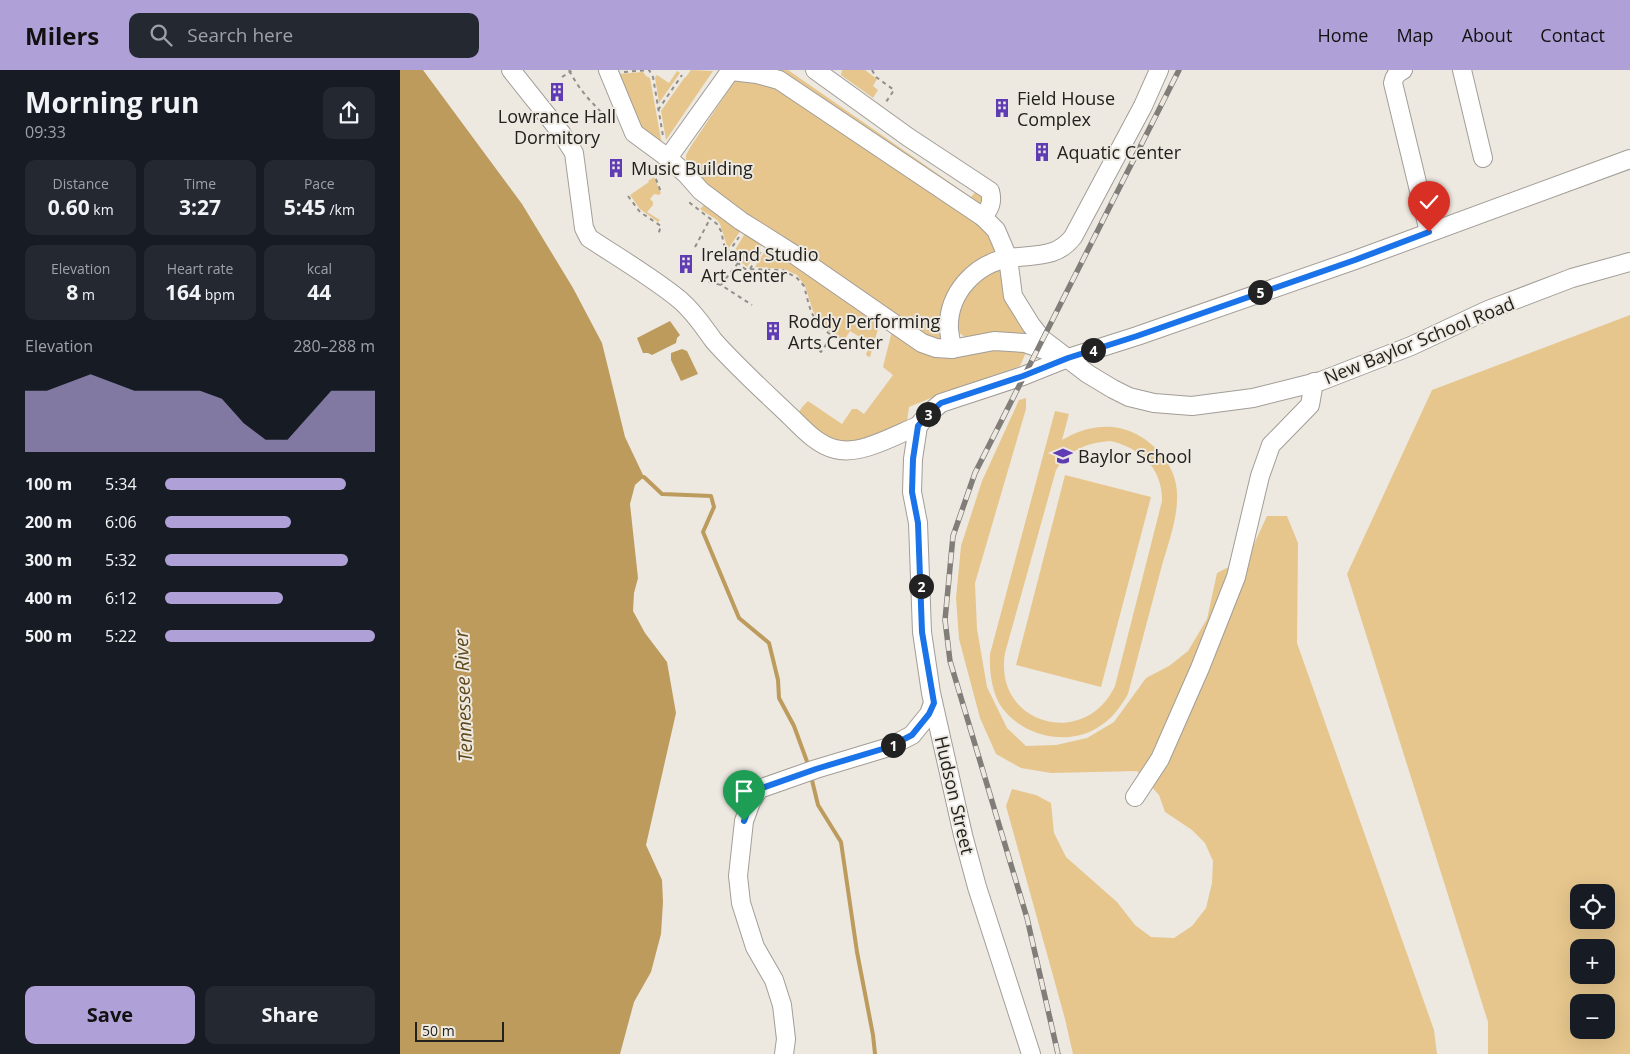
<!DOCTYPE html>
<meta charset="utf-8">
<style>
:root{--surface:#171b24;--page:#242831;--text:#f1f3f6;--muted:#9ea1a6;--accent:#afa1d8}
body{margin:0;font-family:"Open Sans",sans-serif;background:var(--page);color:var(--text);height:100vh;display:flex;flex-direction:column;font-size:19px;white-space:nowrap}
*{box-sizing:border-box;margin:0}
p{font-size:16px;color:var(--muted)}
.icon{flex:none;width:28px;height:28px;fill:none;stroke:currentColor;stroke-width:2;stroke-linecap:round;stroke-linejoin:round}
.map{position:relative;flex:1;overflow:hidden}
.panel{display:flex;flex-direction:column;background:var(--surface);width:400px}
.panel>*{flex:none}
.controls{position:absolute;left:1170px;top:814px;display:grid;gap:10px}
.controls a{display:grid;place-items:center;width:45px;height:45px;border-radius:10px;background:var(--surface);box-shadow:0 5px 20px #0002;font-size:25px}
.scale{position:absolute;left:15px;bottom:12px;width:89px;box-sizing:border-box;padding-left:5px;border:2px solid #23211e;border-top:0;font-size:14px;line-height:18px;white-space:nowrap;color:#23211e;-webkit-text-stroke:4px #ede9e1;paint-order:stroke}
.pin{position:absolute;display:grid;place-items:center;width:42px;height:42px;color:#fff;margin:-51px -21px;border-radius:50% 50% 50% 0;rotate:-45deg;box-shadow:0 0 5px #0007}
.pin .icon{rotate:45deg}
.km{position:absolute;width:25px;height:25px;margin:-12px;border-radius:50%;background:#222;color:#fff;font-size:14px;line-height:25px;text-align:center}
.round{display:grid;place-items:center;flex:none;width:52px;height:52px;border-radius:10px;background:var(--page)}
.overview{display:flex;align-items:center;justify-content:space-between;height:85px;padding:0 25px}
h1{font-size:28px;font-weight:700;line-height:38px}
.figures{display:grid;grid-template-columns:repeat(3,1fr);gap:8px;height:85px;padding:5px 25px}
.figures div{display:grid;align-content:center;border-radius:10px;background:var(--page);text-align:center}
.figures b{font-size:21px;font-weight:700}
.figures small{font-size:14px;font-weight:400}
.figures p{font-size:14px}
.chart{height:140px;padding:10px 25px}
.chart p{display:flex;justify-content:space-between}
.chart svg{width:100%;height:90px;margin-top:5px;fill:var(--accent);opacity:.7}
.button{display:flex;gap:10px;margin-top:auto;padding:10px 25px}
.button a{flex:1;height:58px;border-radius:10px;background:var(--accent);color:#111;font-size:20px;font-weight:700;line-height:58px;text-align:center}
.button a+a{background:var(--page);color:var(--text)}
ul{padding:0 25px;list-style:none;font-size:16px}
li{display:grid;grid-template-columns:80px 60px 1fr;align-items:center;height:38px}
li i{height:12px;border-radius:6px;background:var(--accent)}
header{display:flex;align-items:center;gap:30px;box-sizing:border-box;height:70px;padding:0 25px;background:var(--accent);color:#111}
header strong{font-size:24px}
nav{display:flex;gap:28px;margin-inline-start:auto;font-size:18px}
.search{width:350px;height:45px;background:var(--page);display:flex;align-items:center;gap:12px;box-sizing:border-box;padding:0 18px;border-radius:10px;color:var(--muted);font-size:19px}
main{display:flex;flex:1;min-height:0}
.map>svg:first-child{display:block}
.green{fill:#e6c68d;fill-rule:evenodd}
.water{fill:#bc9b5d}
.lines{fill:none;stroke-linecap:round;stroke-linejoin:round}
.stream{stroke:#bc9b5d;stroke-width:4}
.minor-casing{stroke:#a29d96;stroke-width:20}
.path{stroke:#928f89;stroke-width:2;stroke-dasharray:4 4;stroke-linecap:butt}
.minor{stroke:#fff;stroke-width:18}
.rail-casing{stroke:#817e79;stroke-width:5.5}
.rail{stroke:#ede9e1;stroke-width:4;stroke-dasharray:11;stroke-linecap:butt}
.route-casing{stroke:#fff;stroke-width:10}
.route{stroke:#1a73e8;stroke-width:6}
.labels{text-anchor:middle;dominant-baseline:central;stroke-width:4;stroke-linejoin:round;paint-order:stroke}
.poi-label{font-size:18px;fill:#23211e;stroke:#ede9e1;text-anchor:start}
.street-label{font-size:18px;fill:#23211e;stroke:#ede9e1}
.water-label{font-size:19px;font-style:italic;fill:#5f4718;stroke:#ede9e1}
</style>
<header>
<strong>Milers</strong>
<div class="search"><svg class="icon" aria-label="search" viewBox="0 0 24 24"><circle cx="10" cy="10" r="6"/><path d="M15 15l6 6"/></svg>Search here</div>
<nav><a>Home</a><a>Map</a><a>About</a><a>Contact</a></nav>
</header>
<main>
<section class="panel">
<div class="overview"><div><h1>Morning run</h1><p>09:33</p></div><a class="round"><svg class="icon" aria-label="share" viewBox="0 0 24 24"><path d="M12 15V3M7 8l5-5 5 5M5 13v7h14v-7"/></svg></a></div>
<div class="figures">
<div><p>Distance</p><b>0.60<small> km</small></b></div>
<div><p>Time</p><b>3:27</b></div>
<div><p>Pace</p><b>5:45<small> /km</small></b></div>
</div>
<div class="figures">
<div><p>Elevation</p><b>8<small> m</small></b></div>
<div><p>Heart rate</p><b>164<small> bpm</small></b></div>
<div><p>kcal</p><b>44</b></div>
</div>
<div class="chart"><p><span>Elevation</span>280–288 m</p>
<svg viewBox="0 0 160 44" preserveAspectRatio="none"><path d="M0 44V14L10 14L20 10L30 6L40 10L50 14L60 14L70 14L80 14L90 18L100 30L110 38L120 38L130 26L140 14L150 14L160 14V44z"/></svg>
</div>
<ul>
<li><b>100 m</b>5:34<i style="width:86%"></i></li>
<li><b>200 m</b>6:06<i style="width:60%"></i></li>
<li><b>300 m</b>5:32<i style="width:87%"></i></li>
<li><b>400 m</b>6:12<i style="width:56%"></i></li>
<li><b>500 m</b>5:22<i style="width:100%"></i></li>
</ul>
<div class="button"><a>Save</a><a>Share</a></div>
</section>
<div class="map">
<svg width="1230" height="984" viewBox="0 0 1230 984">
<rect width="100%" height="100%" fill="#ede9e1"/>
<g class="green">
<path d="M291,0L313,1L266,70L261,41L285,7H286Z"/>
<path d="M376,0H388L571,127L578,119L583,128L582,136Z"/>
<path d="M442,0H465L477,9L473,16L478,20L473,28L441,5Z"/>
<path d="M277,1L280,3L259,33L255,7L257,5L269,13Z"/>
<path d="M243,2L246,6L250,8L262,75L245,65L226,26L218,4Z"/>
<path d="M336,9L372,13L573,150L594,169L598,182L585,191L544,261L541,271L529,269L306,117L286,93V85L291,76Z"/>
<path d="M254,107L261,123L259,125L254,124L250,129L253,132V135L247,142L260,150L258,152L240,139L230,125L249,112L248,111Z"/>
<path d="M305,134L343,157L328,179L320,154L317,150L300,139Z"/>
<path d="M344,165H347L359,173L361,176L347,197L332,185Z"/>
<path d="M369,174L480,252L470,287L467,286L466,284L471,274L450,261L445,269H441L430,262L419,252L413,241L405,216L397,205L384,199L355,197Z"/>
<path d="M604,198L627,262L625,265L566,268L557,261L558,236L577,210Z"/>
<path d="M1230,245V984H1088V952L947,504L1032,320ZM1179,822H1206V850H1179ZM1179,878H1206V905H1179ZM1179,932H1206V960H1179Z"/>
<path d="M492,261L508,269L628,278L620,296L548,321L509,337L507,352L460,374L431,372L398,344L402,337L408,331L442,354L452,339H457L464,344L493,305L483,297Z"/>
<path d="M626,328V339L575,513L577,559L587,617L607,658L626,676L656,675L687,668L714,652L746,608L769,596L788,581L807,549L817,503L848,487L867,446H887L898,473L897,573L1034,960L1037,984H673L665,949L606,736L612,719L636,725L651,733L654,763L666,787L717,832L735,855L751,867L774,868L792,856L806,838L812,813L813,791L805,773L792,760L765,742L759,725L737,701L651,703L621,698L596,684L580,648L559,569L556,528L561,476L582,411L619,330Z"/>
<path d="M655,341L669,344L662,370C685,356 713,351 738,365C756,375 772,393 776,414C781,442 768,473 761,499C750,541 739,582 728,624C720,638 711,650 697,658C667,676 625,667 603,639C592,625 589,601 590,584ZM710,371C740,377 763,399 762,431L715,616C685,680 593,655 605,583L656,400C669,380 686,373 710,371Z"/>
<path d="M665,405L751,427L701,617L616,595Z"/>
</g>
<g class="water">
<path d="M0,0H23L122,134L173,218L202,273L225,367L244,407L235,415L230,434L238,508L234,523L233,541L245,563L267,592L276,643L246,775L262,810L263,832L261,864L251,902L234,932L220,984H0Z"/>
<path d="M270,251L280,265L277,268L276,273L252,285L248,283H243L237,268Z"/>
<path d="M282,279L287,281L298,304L281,311L271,290V283Z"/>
</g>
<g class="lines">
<g class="stream">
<path d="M240,407H244L262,424L311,426L314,437L303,462L339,548L369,573L378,610L379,628L394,656L409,697"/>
<path d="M411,706L418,735L441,772L457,882L473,965L475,984"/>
</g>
<g class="minor-casing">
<g id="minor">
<path d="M111,0L162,64L174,83L184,158L189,168C219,188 252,207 280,230C295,243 303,256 314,271C338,298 366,323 392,348C404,360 418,375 435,379C460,386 495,365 518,356"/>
<path d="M208,0L234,63L268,88L286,104L301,121L341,151L395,185L522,273L536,278L552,279L594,271L625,273L653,283"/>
<path d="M415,0L508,67L590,121C593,132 590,138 583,147"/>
<path d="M1003,0C997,3 994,6 993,13L1029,162"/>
<path d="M1062,0L1083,88"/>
<path d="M331,1L357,4L379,10L583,147L596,160L608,188L613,226L631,255L642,269L688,304L713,319L729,327L754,333L792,336L853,328L921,311L1011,276L1088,240L1172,208L1230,192"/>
<path d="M268,88L331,0"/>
<path d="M552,279C551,273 550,266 549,260C547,224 575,193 610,188C634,184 656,189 673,167L743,36L759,0"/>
<path d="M735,727L760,689L800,598L836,507L860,406L871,375L910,335L914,312"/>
<path d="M384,984L386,969L382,935L374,910L355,877L341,833L338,806L344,751L351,732L359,719L416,699L489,677L512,665L529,644L533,633"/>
<path d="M631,984L577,817L563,765L531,623L522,562L518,453L512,422L513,389L518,356L528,344L541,333L623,306L668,288L737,266L955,190L1230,89"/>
</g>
</g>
<g class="path">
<path d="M169,0L170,2L172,0"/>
<path d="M472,0L476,7L494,20L486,32"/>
<path d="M224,2L249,0L253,7L263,66"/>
<path d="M162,7L170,2C174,9 178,16 183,22C191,33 201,40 208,52"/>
<path d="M258,40L282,5"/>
<path d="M250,94L261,122"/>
<path d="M228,126L240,142L261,156L258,165"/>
<path d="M290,132V133L317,154L321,161L326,183L338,193L345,199L383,200L397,208L404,216C411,242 410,248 432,266L421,282L419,280"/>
<path d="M295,177L310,149"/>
<path d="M328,183L339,167"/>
<path d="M338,193L321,215L352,235"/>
<path d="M350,199L362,180"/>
<path d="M301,210L321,215"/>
</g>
<use href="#minor" class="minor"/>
<g class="rail-casing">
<path id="rail" d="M658,984L627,848L550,591L545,550L553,466L575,403L779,0"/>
</g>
<use href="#rail" class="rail"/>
</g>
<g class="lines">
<g class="route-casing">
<path id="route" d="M344,751L351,732L359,719L416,699L489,677L512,665L529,644L534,633L522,562L518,453L512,422L513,389L518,356L528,344L541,333L623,306L668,288L737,266L955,190L1029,162"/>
</g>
<use href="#route" class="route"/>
</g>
<defs>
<g id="building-bare" transform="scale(1.5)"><path d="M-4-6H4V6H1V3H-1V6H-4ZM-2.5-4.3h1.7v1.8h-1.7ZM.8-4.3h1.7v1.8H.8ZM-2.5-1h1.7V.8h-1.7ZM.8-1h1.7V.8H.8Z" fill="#5f3cb4" stroke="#ede9e1" stroke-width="2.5" paint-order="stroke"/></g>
<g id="school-bare" transform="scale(1.5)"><path d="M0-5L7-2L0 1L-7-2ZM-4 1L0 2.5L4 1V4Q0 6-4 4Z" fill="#5f3cb4" stroke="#ede9e1" stroke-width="2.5" paint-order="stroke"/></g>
</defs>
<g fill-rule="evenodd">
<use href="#building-bare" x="157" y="22"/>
<use href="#building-bare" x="602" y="38"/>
<use href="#building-bare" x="642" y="82"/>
<use href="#building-bare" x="216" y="98"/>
<use href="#building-bare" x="286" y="194"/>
<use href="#building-bare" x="373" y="261"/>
<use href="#school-bare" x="663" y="386"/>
</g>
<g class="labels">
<g class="poi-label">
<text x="617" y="28">Field House<tspan x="617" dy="21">Complex</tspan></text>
<text x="157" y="46" text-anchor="middle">Lowrance Hall<tspan x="157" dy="21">Dormitory</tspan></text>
<text x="657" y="82">Aquatic Center</text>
<text x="231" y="98">Music Building</text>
<text x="301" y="184">Ireland Studio<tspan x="301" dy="21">Art Center</tspan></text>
<text x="388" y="251">Roddy Performing<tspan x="388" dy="21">Arts Center</tspan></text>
<text x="678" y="386">Baylor School</text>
</g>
<g class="street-label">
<text transform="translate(1019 270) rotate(-22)">New Baylor School Road</text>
<text transform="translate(555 725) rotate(77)">Hudson Street</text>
</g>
<g class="water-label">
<text transform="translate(63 626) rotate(-92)">Tennessee River</text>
</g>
</g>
</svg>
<div class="controls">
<a><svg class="icon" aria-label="locate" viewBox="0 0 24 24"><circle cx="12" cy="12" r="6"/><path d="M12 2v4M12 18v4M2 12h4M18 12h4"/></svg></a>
<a>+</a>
<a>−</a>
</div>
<div class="scale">50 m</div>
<div class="pin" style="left:344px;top:751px;background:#1e9e55"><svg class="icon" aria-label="arrive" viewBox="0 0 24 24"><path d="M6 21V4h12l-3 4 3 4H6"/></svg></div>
<div class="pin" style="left:1029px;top:162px;background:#d93025"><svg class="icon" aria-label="check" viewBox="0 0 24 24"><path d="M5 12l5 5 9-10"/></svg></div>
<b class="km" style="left:493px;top:675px">1</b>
<b class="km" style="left:521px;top:516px">2</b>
<b class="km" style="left:528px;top:344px">3</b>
<b class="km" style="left:693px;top:280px">4</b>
<b class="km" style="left:860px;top:222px">5</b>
</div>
</main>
